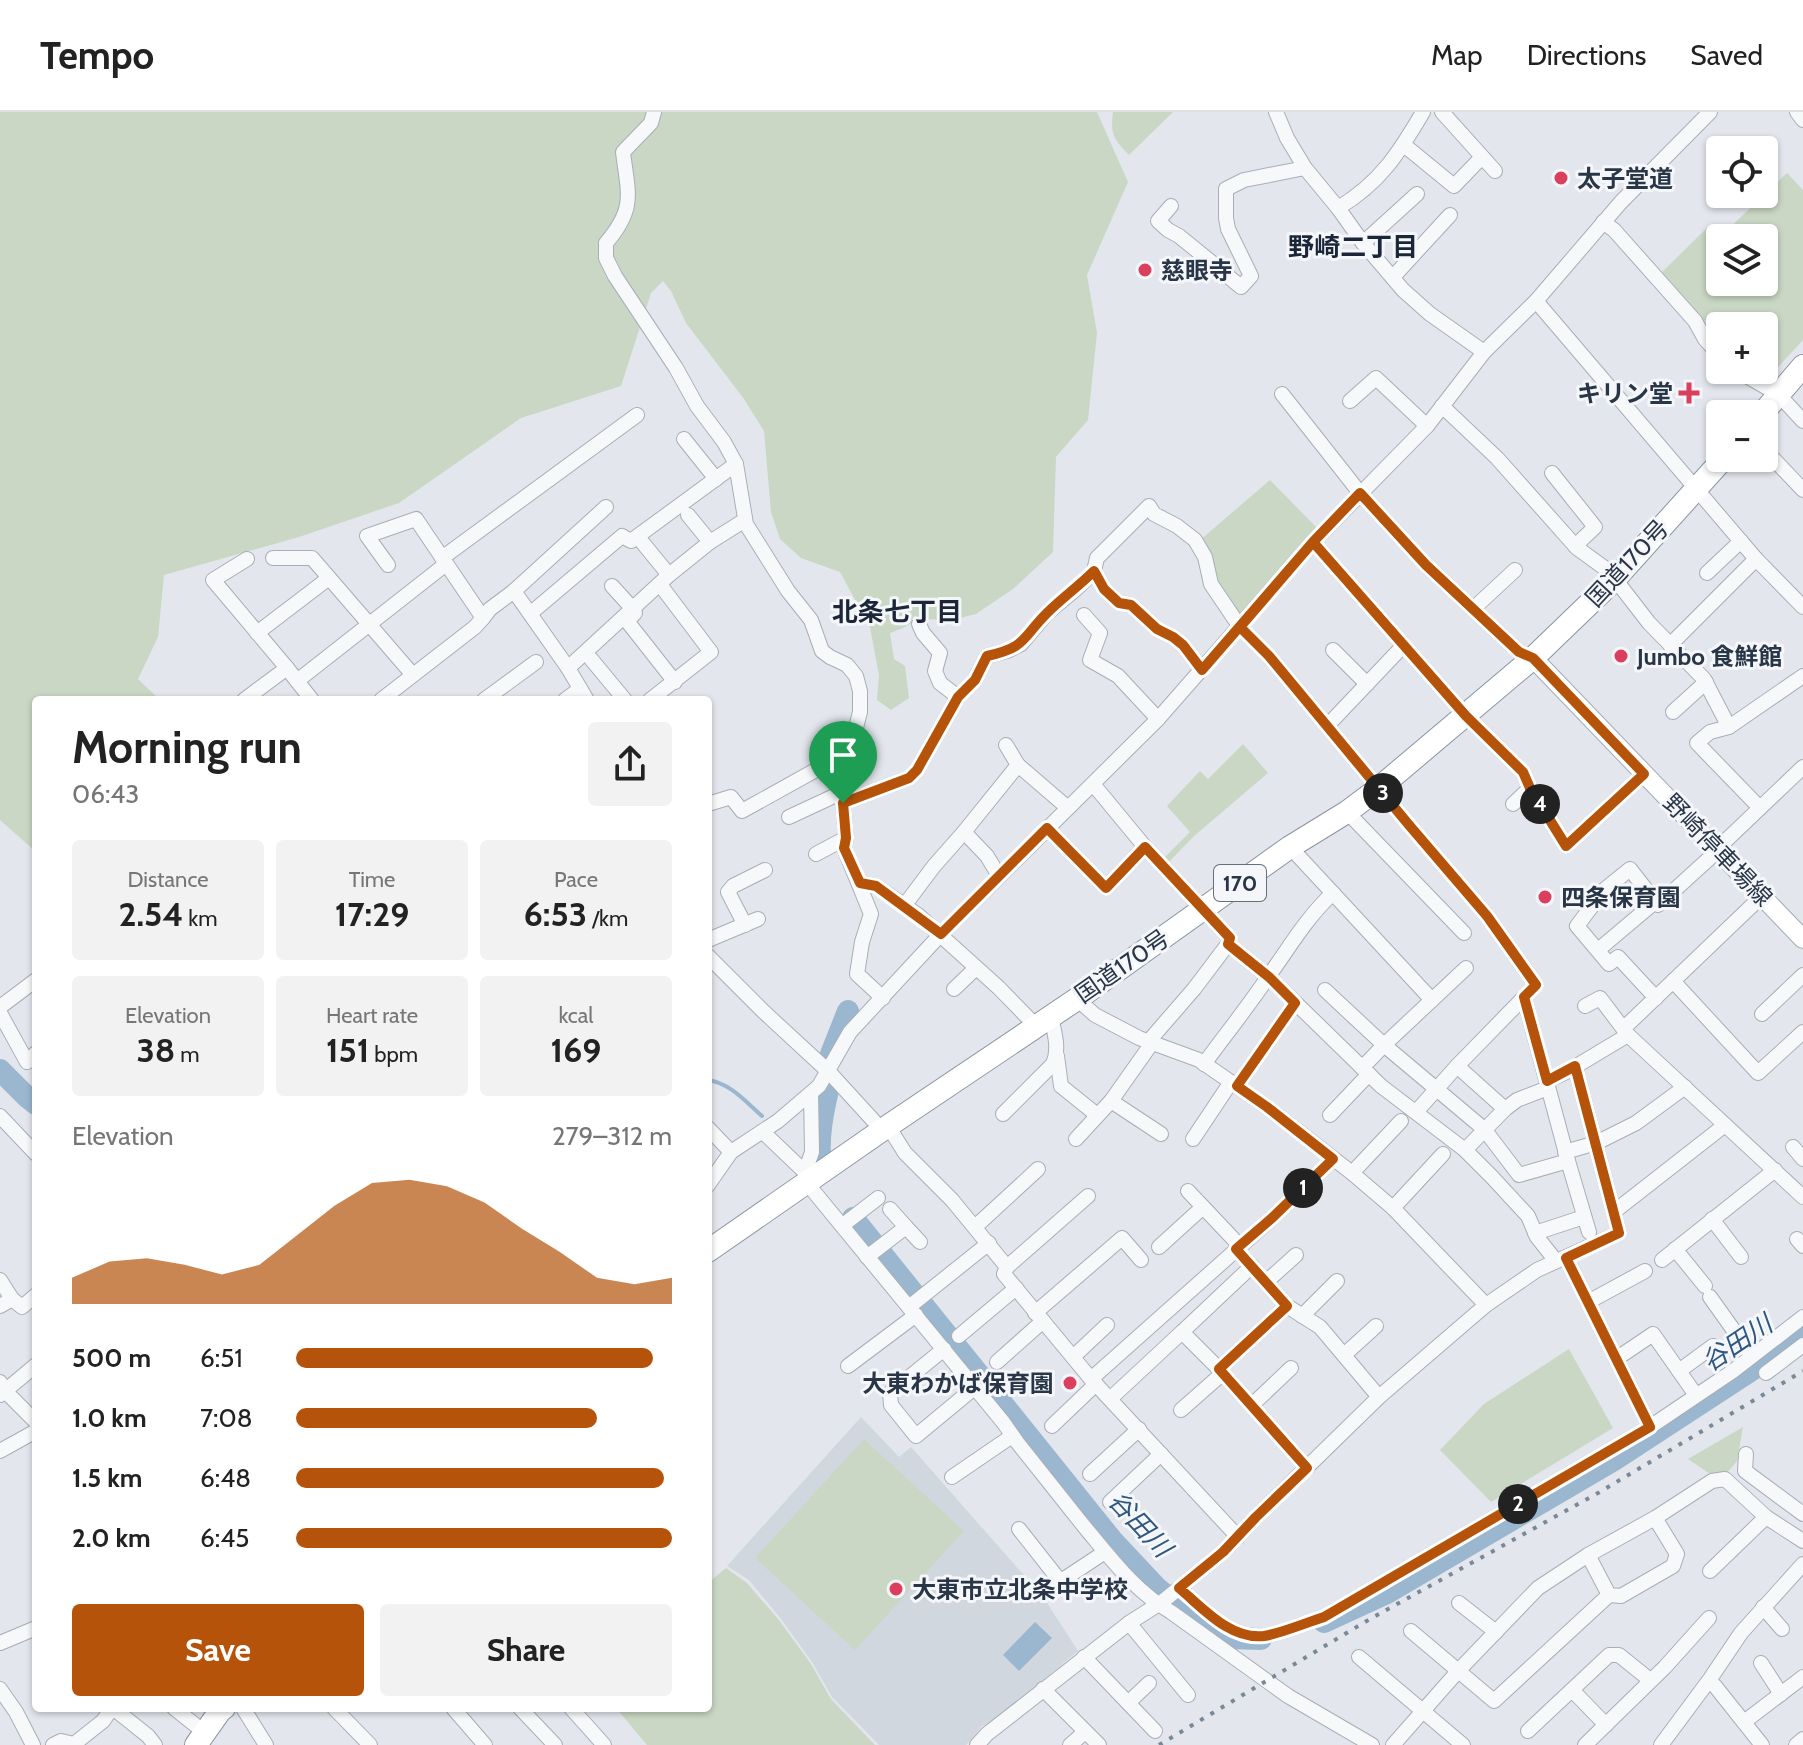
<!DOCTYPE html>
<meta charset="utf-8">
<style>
:root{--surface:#fff;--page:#f2f2f2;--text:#222;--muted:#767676;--line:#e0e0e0;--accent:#b45309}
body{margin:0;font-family:Cabin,"Noto Sans JP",sans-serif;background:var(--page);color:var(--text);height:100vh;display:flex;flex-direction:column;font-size:30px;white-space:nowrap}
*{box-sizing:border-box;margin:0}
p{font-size:26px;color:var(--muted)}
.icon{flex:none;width:44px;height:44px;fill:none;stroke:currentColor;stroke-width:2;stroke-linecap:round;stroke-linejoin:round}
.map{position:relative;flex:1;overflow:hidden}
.side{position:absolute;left:32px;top:584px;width:680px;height:1016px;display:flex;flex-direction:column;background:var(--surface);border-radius:8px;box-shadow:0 2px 6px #0004}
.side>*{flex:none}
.buttons{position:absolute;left:1706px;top:24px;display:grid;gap:16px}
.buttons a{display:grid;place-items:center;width:72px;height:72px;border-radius:8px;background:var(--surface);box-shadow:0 2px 6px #0004;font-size:40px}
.pin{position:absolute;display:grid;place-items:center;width:68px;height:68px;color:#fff;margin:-82px -34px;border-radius:50% 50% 50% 0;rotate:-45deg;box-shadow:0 0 8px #0007}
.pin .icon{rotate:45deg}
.km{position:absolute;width:40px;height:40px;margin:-20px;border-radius:50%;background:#222;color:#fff;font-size:22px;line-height:40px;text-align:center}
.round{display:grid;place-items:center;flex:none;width:84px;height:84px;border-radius:8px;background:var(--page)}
.headline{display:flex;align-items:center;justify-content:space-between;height:136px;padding:0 40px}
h1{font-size:44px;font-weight:700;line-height:60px}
.figures{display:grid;grid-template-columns:repeat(3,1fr);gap:12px;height:136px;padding:8px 40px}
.figures div{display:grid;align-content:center;border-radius:8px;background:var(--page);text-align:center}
.figures b{font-size:34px;font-weight:700}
.figures small{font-size:22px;font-weight:400}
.figures p{font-size:22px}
.chart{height:224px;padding:16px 40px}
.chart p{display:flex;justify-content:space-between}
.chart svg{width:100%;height:144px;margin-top:8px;fill:var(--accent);opacity:.7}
.cta{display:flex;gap:16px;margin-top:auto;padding:16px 40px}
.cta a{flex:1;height:92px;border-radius:8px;background:var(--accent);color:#fff;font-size:32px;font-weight:700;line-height:92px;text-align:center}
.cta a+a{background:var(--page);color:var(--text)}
ul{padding:0 40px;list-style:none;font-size:26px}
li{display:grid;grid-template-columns:128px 96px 1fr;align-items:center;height:60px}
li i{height:20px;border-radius:10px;background:var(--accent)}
header{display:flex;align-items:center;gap:48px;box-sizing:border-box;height:112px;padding:0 40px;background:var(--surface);border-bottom:2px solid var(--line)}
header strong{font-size:38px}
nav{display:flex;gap:44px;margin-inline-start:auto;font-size:28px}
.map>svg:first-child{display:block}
.built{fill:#d1d7df}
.green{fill:#cad7c4;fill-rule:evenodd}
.water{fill:#9bb7d0}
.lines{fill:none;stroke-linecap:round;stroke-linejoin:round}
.stream{stroke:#9bb7d0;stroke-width:4}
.river{stroke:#9bb7d0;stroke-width:22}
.minor-casing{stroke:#a7aeb8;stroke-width:16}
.major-casing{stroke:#a1acba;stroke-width:20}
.highway-casing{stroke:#8995a5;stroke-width:24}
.minor{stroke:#f7f8fa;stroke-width:14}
.major{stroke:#fff;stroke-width:18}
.highway{stroke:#fff;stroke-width:22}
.rail{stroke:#7b8898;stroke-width:4;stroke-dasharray:4 8;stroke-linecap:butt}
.route-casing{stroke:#fff;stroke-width:16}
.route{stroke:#b45309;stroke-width:10}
.poi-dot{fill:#dc3e5e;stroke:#f4f6f9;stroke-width:3}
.labels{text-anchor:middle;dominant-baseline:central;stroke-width:6;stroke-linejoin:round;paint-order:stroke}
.shield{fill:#f4f6f9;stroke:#66707c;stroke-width:2}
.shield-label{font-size:22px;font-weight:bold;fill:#293647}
.poi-label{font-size:24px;font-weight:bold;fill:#293647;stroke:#f4f6f9;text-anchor:start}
.street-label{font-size:24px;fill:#293647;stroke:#f4f6f9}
.neighbourhood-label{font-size:26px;font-weight:bold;fill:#1b2638;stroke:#f4f6f9}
.water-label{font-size:26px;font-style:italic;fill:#2e577f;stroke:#f4f6f9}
</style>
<header>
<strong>Tempo</strong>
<nav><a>Map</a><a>Directions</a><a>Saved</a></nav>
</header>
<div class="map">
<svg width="1803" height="1633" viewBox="0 0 1803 1633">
<rect width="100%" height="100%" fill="#e3e7ed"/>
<path class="built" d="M861,1305L899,1345L911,1335L1044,1486L1078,1539L999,1605L982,1614L966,1633H879L832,1585L812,1550L781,1507L749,1468L727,1454Z"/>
<g class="green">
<path d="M0,0H1097L1128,70L1087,163L1097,221L1088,308L1056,345L1053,440L1013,477L976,502L952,508L919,507L903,516L890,521L894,547L905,554L909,586L891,598L877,588L879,563L870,515L840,460L801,446L780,427L771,400L764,319L744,287L686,211L671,179L663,169L651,181L621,274L521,306L399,391L299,425L164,463L158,525L138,567L160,588H36V740L0,708Z"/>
<path d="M1113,0H1173L1129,43C1114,28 1110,22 1113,0Z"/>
<path d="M1787,61L1803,78V228L1770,264L1761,258H1764V214H1720V226L1662,160L1709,114L1721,124ZM1720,126H1764V170H1720Z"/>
<path d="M1270,368L1320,419L1243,507L1214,470L1199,429Z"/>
<path d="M1243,632L1268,661L1194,724L1168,751L1164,746L1190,720L1167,694L1200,659L1208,667Z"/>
<path d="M1569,1237L1613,1316L1491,1390L1440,1338L1484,1292Z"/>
<path d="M1743,1315L1737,1349L1726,1362H1710L1688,1347Z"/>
<path d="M864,1327L964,1419L855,1538L755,1446Z"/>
<path d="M726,1456L747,1471L779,1508L811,1552L831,1587L875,1633H647L616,1596H708V1471Z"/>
</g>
<path class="water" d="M1035,1510L1052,1526L1019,1559L1003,1543Z"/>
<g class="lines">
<path class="stream" d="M708,968C730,971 746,990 762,1004"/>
<g class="river">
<path d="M831,942L848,899"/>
<path d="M0,958L27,985L36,992"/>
<path d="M821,1054C817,1028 823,999 829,974"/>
<path d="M853,1106L1112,1428L1157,1476L1185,1499L1229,1526L1261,1527"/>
<path d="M1324,1510L1387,1481L1614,1348L1761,1252L1803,1220"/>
</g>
<g class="minor-casing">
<g id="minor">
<path d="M654,0L651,11L623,40C628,82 636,96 606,131V146L615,164L676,256L697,294L724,330L736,352L746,412L788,479L811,508L822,539L830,545L847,553L856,564L860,579V600L850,639L846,666L847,678L843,691L846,726L844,736L871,802L862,830L857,862L883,886"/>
<path d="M1276,0L1287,26L1305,56L1338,96L1363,131L1403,178L1430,202L1484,240"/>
<path d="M1442,0L1495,59"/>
<path d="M1797,0L1803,8"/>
<path d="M1404,33L1454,74L1482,45"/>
<path d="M1171,94L1158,109L1168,118L1179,124L1216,154"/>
<path d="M1338,96C1380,71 1399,41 1423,0"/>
<path d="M1603,110L1614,118L1695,209L1705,227L1720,244"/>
<path d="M1363,131L1417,82"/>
<path d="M1224,161L1241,175L1251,164L1228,117L1226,106V77L1244,68L1305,56"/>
<path d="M1393,165L1450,103"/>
<path d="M1536,189L1756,447L1803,495"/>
<path d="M1736,258L1778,282L1803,309"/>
<path d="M1282,282L1360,381L1426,453L1519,540L1533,546"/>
<path d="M1350,289L1376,266L1427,314"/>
<path d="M1442,294L1497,346L1577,436L1617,465"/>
<path d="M684,327L716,367"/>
<path d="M1764,337L1803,378"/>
<path d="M1552,361L1595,415L1575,434"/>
<path d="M688,403L710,430"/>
<path d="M642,430L669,463"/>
<path d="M1313,430L1466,604L1523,660L1530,676L1566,734L1644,662"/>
<path d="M273,446H312L413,563"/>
<path d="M442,446L637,303"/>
<path d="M247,447L213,468L287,556"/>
<path d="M388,453L367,424L416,407L483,506L490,497L514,479L568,556L587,588"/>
<path d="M1094,459L1104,477L1119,491L1131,493L1157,517L1173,525L1183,533L1202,558"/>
<path d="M1707,461L1741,429"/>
<path d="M1615,467L1649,511L1704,567L1729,615"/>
<path d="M612,474L632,496"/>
<path d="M514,479L606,395"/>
<path d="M1473,497L1515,458"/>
<path d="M531,501L622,424L631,429L736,352"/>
<path d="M635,501L627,509L675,570"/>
<path d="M1084,503L1100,521L1090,548L1118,564L1158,607"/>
<path d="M919,512L923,521L940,541L935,559L940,571L958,585"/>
<path d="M257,521L329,466"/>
<path d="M1670,533L1756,447"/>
<path d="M1333,538L1367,572"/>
<path d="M591,547L625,588"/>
<path d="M568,556L669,463L710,430L745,408"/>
<path d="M297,569L312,588"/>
<path d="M244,588L287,556L297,569L446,452"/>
<path d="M381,588L475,515L483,506"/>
<path d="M484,588L536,550"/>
<path d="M565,588L580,577"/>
<path d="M650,588L711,540L661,474"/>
<path d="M1673,600L1706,570"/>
<path d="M1327,614L1403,534"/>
<path d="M1006,633L1018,653L1068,696"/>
<path d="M1093,672L1145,735L1230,826L1228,832L1269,865L1381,974L1465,1038L1492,1065L1528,1104L1537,1125L1556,1149"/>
<path d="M843,691L909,666L917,658L958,585L975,568L987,544L1007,539L1021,532L1047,501L1077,476L1094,459L1097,446L1149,394L1154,402L1177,414L1195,428L1205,445L1211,472L1240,515L1269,544L1409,713L1487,804L1536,873L1457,954L1416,1000"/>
<path d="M708,692L731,685L742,699L850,639"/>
<path d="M1513,692L1530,676"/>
<path d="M1760,696L1697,631L1710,620L1729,615L1803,564"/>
<path d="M1347,700L1464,821"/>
<path d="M789,705L847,678"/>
<path d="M1047,716L1106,776L1145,735"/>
<path d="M964,720L987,744L999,764"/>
<path d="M1290,735L1432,888"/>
<path d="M816,742L846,726"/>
<path d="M860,771L876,774L918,803L999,876L1036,914"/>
<path d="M904,794L934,754L964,720L1018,653"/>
<path d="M745,813L728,780L733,774L765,758"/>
<path d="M708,828L758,807"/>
<path d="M1598,838L1655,790"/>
<path d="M708,844L764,900L829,960L882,1018"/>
<path d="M1673,869L1758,961L1803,920"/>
<path d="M954,877L976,856"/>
<path d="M1325,878L1384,933L1484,1017L1519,1063L1568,1049"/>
<path d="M1524,885L1568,1049L1589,1120"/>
<path d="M1656,886L1618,845L1609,852L1577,814L1604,778L1630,757L1658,793L1713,743L1717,737L1803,655"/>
<path d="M1077,887L1095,903L1139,926L1199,948L1267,995L1352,1061L1393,1096L1486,1193"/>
<path d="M1585,894L1600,886L1628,923L1803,1085"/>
<path d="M0,895L36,868"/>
<path d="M0,901L27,950L36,941"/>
<path d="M1762,902L1803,863"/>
<path d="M1624,916L1762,784"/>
<path d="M1148,930L1194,877L1228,832"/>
<path d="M1057,944L1061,974L1097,1003"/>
<path d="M1204,952C1225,923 1248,895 1268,865C1289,836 1306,806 1333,781"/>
<path d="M1457,954L1505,997"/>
<path d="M1362,956L1384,933L1466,856"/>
<path d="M1547,969L1568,959L1628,923"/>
<path d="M1237,974L1295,891"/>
<path d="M1111,989L1161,1022"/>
<path d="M1003,1002L1053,952C1060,936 1054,920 1051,904"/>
<path d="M1330,1003L1369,962"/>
<path d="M0,1004L36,1042"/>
<path d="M888,1014L905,1041L952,1088L1007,1155"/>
<path d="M708,1016L731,1040"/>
<path d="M763,1020L809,1064"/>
<path d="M1076,1027L1111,989L1152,931"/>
<path d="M1193,1027L1231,970"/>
<path d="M1793,1035L1803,1047"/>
<path d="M1465,1038L1505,997L1517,988L1548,976"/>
<path d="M1565,1040L1596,1031L1636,1011L1685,975"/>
<path d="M805,1060L812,1040L811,981"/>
<path d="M1352,1061L1401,1009"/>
<path d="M806,1070L1003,1310L1017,1330C1039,1358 1061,1385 1083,1413C1109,1444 1135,1480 1171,1500L1288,1584L1372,1633"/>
<path d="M708,1073L731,1040L778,1009L819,974L850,920L941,822L1158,607L1313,430L1427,314L1484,240L1536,189L1621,90L1710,0"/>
<path d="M1188,1079L1240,1134"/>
<path d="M1088,1084L1007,1155L1004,1162L1091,1267L1238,1425"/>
<path d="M1393,1096L1443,1042"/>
<path d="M890,1097L906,1115"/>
<path d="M1615,1099L1725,1013"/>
<path d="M1712,1107L1741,1145"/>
<path d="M843,1113L878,1086"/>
<path d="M975,1115L1038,1057"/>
<path d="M1535,1121L1584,1105"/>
<path d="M1797,1127L1803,1134"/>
<path d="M1159,1135L1203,1095"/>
<path d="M1236,1137L1287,1194L1320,1215L1379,1285"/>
<path d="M1675,1137L1705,1174"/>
<path d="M867,1145L906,1115L920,1130"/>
<path d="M1566,1146L1650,1315"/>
<path d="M1662,1148L1775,1058"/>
<path d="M1252,1154L1182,1220L1219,1257L1307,1356"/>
<path d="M0,1168L12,1187L0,1194"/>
<path d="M1266,1170L1296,1143"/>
<path d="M1710,1185L1752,1244"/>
<path d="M12,1187L22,1195L36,1183"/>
<path d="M1588,1190L1645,1159"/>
<path d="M909,1195L989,1131"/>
<path d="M1035,1201L1122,1126L1141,1148"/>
<path d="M1302,1204L1337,1169"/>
<path d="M959,1224L1016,1176"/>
<path d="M944,1237L890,1281L891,1293L916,1324L974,1276"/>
<path d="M1344,1243L1376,1214"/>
<path d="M1073,1245L1107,1213"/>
<path d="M1616,1247L1653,1222L1693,1279"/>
<path d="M997,1250L1043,1209"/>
<path d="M848,1254L916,1203"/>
<path d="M1219,1257L1287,1194"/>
<path d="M1679,1259L1713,1234"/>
<path d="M1766,1261L1803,1233"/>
<path d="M1091,1267L1272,1106L1333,1047"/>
<path d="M0,1270L6,1280L36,1310"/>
<path d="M0,1283L36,1253"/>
<path d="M1111,1286L1182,1220"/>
<path d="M1252,1293L1291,1256"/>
<path d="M1181,1298L1223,1261"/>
<path d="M1052,1314L1096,1272"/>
<path d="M0,1339L36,1319"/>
<path d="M1746,1342L1745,1359L1803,1402"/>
<path d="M1090,1362L1139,1317"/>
<path d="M952,1365L1012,1324"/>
<path d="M1110,1390L1161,1342"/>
<path d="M1019,1417L1060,1469"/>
<path d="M1588,1443L1609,1483L1621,1484L1673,1454L1677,1442L1655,1406"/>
<path d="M1710,1459L1766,1405"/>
<path d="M1179,1476C1203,1496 1230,1528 1264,1524C1282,1521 1305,1511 1324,1505L1650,1315L1733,1259L1803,1205"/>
<path d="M1049,1477L1105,1440"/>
<path d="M1459,1491L1496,1520"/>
<path d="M1763,1495L1782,1517"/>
<path d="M1129,1511L1188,1583"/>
<path d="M1411,1519L1494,1589L1609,1483"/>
<path d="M0,1531L36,1516"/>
<path d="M1084,1545L1155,1619"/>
<path d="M1359,1545L1463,1633"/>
<path d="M1761,1551L1781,1582"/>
<path d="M1715,1574L1762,1633"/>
<path d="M0,1577L16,1600L33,1633"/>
<path d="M1043,1577L1099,1633"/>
<path d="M1573,1579L1606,1613"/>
<path d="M1128,1591L1149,1571"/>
<path d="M113,1596L148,1624L155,1633"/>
<path d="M174,1596L204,1620"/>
<path d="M243,1596L266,1633"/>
<path d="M334,1596L370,1633"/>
<path d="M453,1596L485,1633"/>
<path d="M520,1596L555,1633"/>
<path d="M571,1596L604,1633"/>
<path d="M1744,1610L1803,1565"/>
<path d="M1528,1619L1609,1543H1619L1650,1568"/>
<path d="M53,1633L61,1629L74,1632L103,1609L112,1596"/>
<path d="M977,1633L987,1622L1129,1511L1162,1490L1223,1440L1256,1405L1379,1285L1486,1193L1537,1158L1619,1121L1575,954"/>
<path d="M1070,1633L1085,1620"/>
<path d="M1393,1633L1459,1558L1538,1476L1588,1443L1655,1406L1712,1369L1725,1367L1766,1405L1803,1429"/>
<path d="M1585,1633L1665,1555L1709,1506"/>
<path d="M1661,1633L1710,1567L1741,1521L1803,1452"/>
<path d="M1796,1633L1803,1627"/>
</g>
</g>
<g class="major-casing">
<path id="major" d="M1533,546L1803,827"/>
</g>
<g class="highway-casing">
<g id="highway">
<path d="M1762,302L1803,254"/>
<path d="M708,1139L888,1014L1077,887L1290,735L1347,700L1379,676L1533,546L1615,467L1724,346"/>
<path d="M196,1633L220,1599L224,1596"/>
</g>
</g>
<use href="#minor" class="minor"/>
<use href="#major" class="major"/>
<use href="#highway" class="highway"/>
<path class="rail" d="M1159,1633L1370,1507L1598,1381L1803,1259"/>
</g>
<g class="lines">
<g class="route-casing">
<path id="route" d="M843,691L846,726L844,736L860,771L876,774L941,822L1047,716L1106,776L1145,735L1230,826L1228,832L1269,865L1295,891L1237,974L1267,995L1333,1047L1272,1106L1236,1137L1287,1194L1219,1257L1307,1356L1256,1405L1223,1440L1179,1476C1203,1496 1230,1528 1264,1524C1282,1521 1305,1511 1324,1505L1650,1315L1566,1146L1619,1121L1575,954L1547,969L1524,885L1536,873L1487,804L1409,713L1269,544L1240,515L1313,430L1360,381L1426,453L1519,540L1533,546L1644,662L1566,734L1530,676L1523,660L1466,604L1313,430L1202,558L1183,533L1173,525L1157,517L1131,493L1119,491L1104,477L1094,459C1079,474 1062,486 1047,501C1021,527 1027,535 987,544L975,568L958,585L917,658L909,666L843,691"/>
</g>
<use href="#route" class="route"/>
</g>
<g class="poi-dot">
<circle cx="1561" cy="66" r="8"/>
<circle cx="1145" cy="158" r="8"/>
<path d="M1685 269h8v8h8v8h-8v8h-8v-8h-8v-8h8z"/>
<circle cx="1621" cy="544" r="8"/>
<circle cx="1545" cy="785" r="8"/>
<circle cx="1070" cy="1271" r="8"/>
<circle cx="896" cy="1477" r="8"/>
</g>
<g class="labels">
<rect class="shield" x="1214" y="753" width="52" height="36" rx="6"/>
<g class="shield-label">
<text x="1240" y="771">170</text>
</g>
<g class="poi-label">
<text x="1577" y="66">太子堂道</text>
<text x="1161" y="158">慈眼寺</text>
<text x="1673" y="281" text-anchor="end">キリン堂</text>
<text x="1637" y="544">Jumbo 食鮮館</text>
<text x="1561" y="785">四条保育園</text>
<text x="1054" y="1271" text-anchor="end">大東わかば保育園</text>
<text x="912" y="1477">大東市立北条中学校</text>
</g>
<g class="street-label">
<text transform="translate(1627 451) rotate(-47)">国道170号</text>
<text transform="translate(1718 738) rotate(46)">野崎停車場線</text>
<text transform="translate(1122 854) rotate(-35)">国道170号</text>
</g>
<g class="neighbourhood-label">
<text x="1353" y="135">野崎二丁目</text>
<text x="897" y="500">北条七丁目</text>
</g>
<g class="water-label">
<text transform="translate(1737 1231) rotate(-34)">谷田川</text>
<text transform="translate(1140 1412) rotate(47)">谷田川</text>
</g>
</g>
</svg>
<div class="buttons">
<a><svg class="icon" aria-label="locate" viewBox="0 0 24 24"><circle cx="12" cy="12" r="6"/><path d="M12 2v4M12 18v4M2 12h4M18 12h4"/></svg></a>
<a><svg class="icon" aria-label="layers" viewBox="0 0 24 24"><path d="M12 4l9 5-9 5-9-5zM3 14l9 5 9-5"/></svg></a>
<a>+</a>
<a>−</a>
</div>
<div class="pin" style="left:843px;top:691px;background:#1e9e55"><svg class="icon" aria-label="arrive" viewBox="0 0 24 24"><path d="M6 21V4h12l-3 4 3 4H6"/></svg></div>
<b class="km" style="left:1303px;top:1076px">1</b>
<b class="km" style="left:1518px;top:1392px">2</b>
<b class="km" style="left:1383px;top:681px">3</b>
<b class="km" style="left:1540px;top:692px">4</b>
<section class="side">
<div class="headline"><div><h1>Morning run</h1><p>06:43</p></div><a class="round"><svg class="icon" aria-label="share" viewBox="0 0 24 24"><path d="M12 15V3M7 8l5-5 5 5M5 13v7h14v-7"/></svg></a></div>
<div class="figures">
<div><p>Distance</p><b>2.54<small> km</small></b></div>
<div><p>Time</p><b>17:29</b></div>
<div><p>Pace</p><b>6:53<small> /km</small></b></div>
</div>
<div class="figures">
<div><p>Elevation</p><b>38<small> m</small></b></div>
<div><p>Heart rate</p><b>151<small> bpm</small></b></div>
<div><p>kcal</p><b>169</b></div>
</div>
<div class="chart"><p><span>Elevation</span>279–312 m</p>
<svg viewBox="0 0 160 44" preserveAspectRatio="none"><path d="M0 44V36L10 31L20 30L30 32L40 35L50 32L60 23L70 14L80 7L90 6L100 8L110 13L120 21L130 28L140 36L150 38L160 36V44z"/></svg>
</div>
<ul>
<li><b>500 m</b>6:51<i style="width:95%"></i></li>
<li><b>1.0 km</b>7:08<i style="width:80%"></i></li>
<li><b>1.5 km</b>6:48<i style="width:98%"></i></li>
<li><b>2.0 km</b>6:45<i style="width:100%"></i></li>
</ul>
<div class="cta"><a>Save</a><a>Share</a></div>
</section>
</div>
